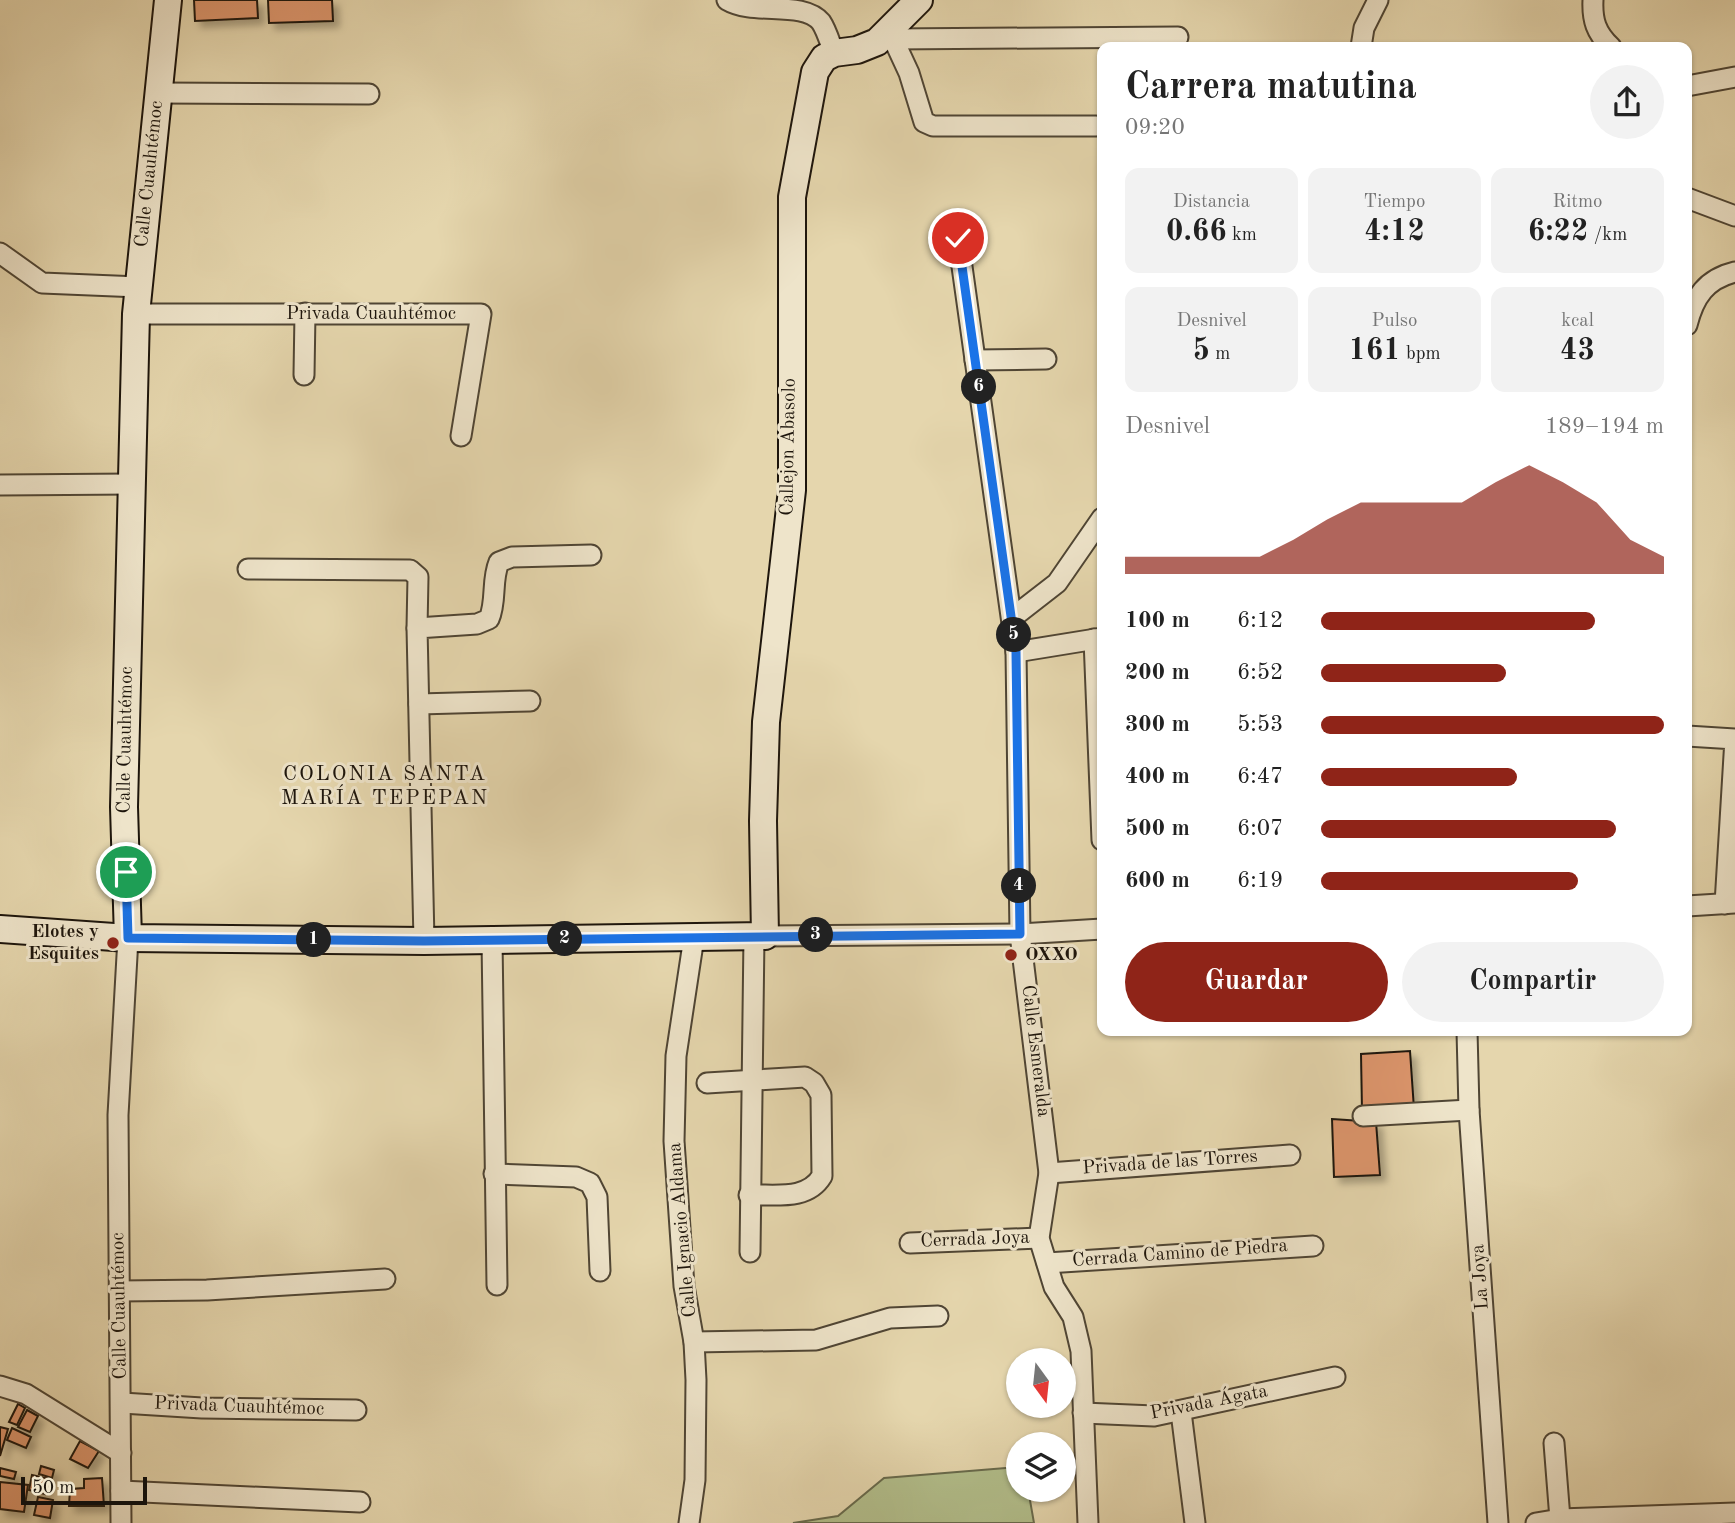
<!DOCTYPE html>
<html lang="es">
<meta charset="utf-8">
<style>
:root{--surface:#fff;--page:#f2f2f2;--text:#222;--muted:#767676;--accent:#8f2418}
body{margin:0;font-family:"Old Standard TT",serif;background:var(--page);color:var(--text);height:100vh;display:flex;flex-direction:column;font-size:26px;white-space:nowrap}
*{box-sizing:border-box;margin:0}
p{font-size:23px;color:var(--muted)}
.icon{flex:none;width:38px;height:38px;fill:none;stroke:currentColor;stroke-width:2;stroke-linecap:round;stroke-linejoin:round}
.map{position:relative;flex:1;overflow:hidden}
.side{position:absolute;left:1097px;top:42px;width:595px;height:994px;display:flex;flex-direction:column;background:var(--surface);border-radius:14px;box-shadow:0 2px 5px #0004}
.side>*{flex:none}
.needle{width:46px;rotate:165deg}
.tools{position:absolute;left:1006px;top:1348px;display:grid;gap:14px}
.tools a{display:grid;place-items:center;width:70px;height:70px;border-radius:50%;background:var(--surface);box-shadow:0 2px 5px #0004;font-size:35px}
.scale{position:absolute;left:21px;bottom:18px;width:126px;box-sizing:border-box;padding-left:7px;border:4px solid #1d150c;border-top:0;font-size:19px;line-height:24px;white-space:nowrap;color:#1d150c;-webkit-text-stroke:5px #eee4ca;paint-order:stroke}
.pin{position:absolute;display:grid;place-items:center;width:60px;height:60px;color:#fff;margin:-30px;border:4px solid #fff;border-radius:50%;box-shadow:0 2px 7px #0007}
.km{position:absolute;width:35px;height:35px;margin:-18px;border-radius:50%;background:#222;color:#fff;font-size:19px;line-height:35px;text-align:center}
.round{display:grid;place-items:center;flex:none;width:74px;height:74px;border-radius:37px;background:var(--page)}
.summary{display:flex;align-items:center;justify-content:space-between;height:119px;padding:0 28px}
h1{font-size:38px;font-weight:800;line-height:52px}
.metrics{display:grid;grid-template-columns:repeat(3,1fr);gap:10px;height:119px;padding:7px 28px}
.metrics div{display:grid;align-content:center;border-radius:14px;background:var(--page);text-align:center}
.metrics b{font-size:30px;font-weight:800}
.metrics small{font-size:19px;font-weight:400}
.metrics p{font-size:19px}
.chart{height:196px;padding:14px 28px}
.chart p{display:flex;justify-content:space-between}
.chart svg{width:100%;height:126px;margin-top:7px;fill:var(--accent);opacity:.7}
.cta{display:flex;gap:14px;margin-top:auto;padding:14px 28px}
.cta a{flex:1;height:80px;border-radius:42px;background:var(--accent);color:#fff;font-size:28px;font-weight:800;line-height:80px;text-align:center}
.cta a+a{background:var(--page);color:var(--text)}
ul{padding:0 28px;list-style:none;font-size:23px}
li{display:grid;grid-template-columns:112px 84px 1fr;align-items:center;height:52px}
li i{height:18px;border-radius:9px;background:var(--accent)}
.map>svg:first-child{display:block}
.green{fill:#b2be8b;stroke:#686a4c;stroke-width:2}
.building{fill:#dc956c;stroke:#1d150c;stroke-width:2;filter:url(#shadow)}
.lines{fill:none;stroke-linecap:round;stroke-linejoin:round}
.street-casing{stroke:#4f4534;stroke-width:23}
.secondary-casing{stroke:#1d150c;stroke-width:30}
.street{stroke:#eee4ca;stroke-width:19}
.secondary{stroke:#eee4ca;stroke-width:26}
.route-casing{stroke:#fff;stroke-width:14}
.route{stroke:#1a73e8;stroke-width:9}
.poi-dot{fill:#8f2418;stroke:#eee4ca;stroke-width:2.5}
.labels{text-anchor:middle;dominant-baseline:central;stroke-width:6;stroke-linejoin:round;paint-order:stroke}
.street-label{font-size:19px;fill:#1d150c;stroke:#eee4ca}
.poi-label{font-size:19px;font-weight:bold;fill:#1d150c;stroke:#eee4ca;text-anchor:end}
.neighbourhood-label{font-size:21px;letter-spacing:2px;fill:#1d150c;stroke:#eee4ca}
</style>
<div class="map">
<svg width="1735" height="1523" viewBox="0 0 1735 1523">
<defs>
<filter id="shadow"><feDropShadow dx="6" dy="6" stdDeviation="3.5" flood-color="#0004"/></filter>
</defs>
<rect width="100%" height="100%" fill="#e5d6ad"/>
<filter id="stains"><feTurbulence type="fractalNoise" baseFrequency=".00286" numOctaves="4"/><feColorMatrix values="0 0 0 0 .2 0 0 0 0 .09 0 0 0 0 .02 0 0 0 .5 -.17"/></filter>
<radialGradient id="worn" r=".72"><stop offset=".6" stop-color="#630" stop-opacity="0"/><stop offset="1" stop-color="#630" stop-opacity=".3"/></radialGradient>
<path class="green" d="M1018,1467V1489H1028L1034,1523H793L838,1516L884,1478Z"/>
<g class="building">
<path d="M194,0H257L258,18L195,21Z"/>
<path d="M268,0H332L333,21L269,23Z"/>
<path d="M1410,1051L1414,1109L1362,1111L1361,1054Z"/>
<path d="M1332,1119L1376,1122L1380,1175L1334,1177Z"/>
<path d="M18,1404L25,1408L17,1425L9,1422Z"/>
<path d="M27,1410L38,1416L30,1432L18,1427Z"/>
<path d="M0,1427L8,1429L0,1456Z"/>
<path d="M12,1428L31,1437L26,1448L7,1440Z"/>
<path d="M80,1441L99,1451L88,1468L70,1459Z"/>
<path d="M41,1466L54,1470L52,1478L39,1474Z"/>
<path d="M0,1468L16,1472L14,1479L0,1476Z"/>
<path d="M32,1475L49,1479L45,1494L29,1490Z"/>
<path d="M102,1478L104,1506H69L70,1489L84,1488V1479Z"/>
<path d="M0,1482L28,1485L24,1512L0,1509Z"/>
<path d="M38,1497L53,1500L50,1518L34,1515Z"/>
</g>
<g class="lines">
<g class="street-casing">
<g id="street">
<path d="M727,0C754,16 802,0 821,22C827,31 830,43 834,53"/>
<path d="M1593,0C1592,20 1596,33 1611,47"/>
<path d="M890,32L909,73L924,122L933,126H1096"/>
<path d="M893,39L1178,37"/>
<path d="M1361,47L1364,28L1378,0"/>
<path d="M1687,86L1735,77"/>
<path d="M158,93L369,94"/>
<path d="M1687,198L1735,216"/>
<path d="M958,238L1016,652L1020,934L1049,1173L1039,1238L1054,1287L1073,1317L1081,1351L1088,1523"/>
<path d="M0,253L42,283L139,287"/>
<path d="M136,314H481L461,436"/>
<path d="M1687,325C1694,297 1706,279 1735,272"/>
<path d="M975,360L1046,359"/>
<path d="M304,375L305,313"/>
<path d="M0,485L132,484"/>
<path d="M248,569L410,570L418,577L417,628"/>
<path d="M1012,618L1057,583L1102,518"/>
<path d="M1094,639L1102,840"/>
<path d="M1016,652L1102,638"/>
<path d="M419,704L530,701"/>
<path d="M1687,736L1735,739L1725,904"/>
<path d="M1687,906L1735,903"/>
<path d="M765,936L1020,934L1102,929"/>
<path d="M492,940L497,1285"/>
<path d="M424,941L417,628L477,624L489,619C497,601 491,581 499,562L512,557L591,555"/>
<path d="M1467,1031L1469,1110L1498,1523"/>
<path d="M707,1083L805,1077L814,1083L821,1095L822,1176C807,1201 775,1194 749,1195"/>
<path d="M1363,1116L1469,1110"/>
<path d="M1049,1173L1290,1155"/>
<path d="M494,1174L576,1177L590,1183L597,1197L600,1271"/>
<path d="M910,1243L1039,1238"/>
<path d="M750,1252L754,936"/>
<path d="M1047,1263L1313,1246"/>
<path d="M120,1291L207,1290L385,1279"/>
<path d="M694,1342L816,1340L890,1318L938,1316"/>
<path d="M0,1386L26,1394L121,1453"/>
<path d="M122,1403L202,1408L356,1410"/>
<path d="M1181,1412L1195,1523"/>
<path d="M1083,1413L1154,1416L1335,1377"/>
<path d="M1554,1443L1560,1519"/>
<path d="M121,1491L360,1502"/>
<path d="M121,1523L118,1115L128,938"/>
<path d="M689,1523L695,1480L696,1380L694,1342L684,1286L674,1141L676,1056L694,937"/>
<path d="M1536,1523L1560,1519L1735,1513"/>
</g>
</g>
<g class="secondary-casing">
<g id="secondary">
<path d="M0,929L128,938L424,941L765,936L763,821L766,722L792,490V197L815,72L824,58L834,53L857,50L877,42L919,0"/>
<path d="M128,938L124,807L136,314L168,0"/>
</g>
</g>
<use href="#street" class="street"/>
<use href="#secondary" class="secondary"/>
</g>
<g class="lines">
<g class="route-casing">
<path id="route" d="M126,872L128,938L424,941L1020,934L1016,652L958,238"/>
</g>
<use href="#route" class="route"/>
</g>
<g class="poi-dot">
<circle cx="113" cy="943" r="7"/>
<circle cx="1011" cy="955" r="7"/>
</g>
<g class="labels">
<g class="street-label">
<text transform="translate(150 174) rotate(-84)">Calle Cuauhtémoc</text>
<text x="371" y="314">Privada Cuauhtémoc</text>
<text transform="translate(789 447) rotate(-89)">Callejon Abasolo</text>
<text transform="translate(126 740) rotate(-89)">Calle Cuauhtémoc</text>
<text transform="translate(1035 1051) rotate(83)">Calle Esmeralda</text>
<text transform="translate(1170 1163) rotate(-4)">Privada de las Torres</text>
<text transform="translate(683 1230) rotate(-95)">Calle Ignacio Aldama</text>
<text transform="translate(975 1240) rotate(-2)">Cerrada Joya</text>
<text transform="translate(1180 1254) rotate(-4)">Cerrada Camino de Piedra</text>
<text transform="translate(1481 1277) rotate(-94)">La Joya</text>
<text transform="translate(120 1306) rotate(-91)">Calle Cuauhtémoc</text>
<text transform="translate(1209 1403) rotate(-11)">Privada Ágata</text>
<text transform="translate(239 1407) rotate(2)">Privada Cuauhtémoc</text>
</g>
<g class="poi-label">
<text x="99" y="932">Elotes y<tspan x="99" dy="22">Esquites</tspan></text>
<text x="1025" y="955" text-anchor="start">OXXO</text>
</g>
<g class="neighbourhood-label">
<text x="385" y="774">COLONIA SANTA<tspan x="385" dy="24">MARÍA TEPEPAN</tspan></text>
</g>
</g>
<rect width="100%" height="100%" filter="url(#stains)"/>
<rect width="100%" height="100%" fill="url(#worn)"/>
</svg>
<div class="tools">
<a><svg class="needle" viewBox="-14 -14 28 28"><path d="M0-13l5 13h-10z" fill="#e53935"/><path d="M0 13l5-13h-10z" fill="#767676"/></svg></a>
<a><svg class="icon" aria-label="layers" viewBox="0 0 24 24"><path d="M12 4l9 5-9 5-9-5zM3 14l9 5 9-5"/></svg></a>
</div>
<div class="scale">50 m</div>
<div class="pin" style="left:126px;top:872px;background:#1e9e55"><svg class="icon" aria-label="arrive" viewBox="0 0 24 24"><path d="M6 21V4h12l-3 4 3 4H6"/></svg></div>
<div class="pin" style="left:958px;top:238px;background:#d93025"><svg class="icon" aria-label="check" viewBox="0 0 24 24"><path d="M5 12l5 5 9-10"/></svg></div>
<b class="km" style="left:314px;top:940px">1</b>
<b class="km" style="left:565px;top:939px">2</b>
<b class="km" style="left:816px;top:935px">3</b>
<b class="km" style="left:1019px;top:886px">4</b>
<b class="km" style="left:1014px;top:635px">5</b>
<b class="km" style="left:979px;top:387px">6</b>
<section class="side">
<div class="summary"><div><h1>Carrera matutina</h1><p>09:20</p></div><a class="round"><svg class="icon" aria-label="share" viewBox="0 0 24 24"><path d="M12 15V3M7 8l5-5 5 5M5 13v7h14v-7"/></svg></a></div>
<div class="metrics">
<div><p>Distancia</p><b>0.66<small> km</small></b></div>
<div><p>Tiempo</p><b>4:12</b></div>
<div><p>Ritmo</p><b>6:22<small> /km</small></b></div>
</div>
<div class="metrics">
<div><p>Desnivel</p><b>5<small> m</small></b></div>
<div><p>Pulso</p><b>161<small> bpm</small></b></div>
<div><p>kcal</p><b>43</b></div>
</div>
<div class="chart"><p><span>Desnivel</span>189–194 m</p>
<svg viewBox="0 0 160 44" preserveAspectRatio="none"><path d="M0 44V38L10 38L20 38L30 38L40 38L50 32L60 25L70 19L80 19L90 19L100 19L110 12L120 6L130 12L140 19L150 32L160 38V44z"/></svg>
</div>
<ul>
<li><b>100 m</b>6:12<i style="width:80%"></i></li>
<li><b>200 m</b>6:52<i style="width:54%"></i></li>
<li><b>300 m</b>5:53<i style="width:100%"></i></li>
<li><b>400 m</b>6:47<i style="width:57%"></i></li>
<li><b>500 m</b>6:07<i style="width:86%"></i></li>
<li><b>600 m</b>6:19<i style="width:75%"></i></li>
</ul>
<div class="cta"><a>Guardar</a><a>Compartir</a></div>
</section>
</div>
